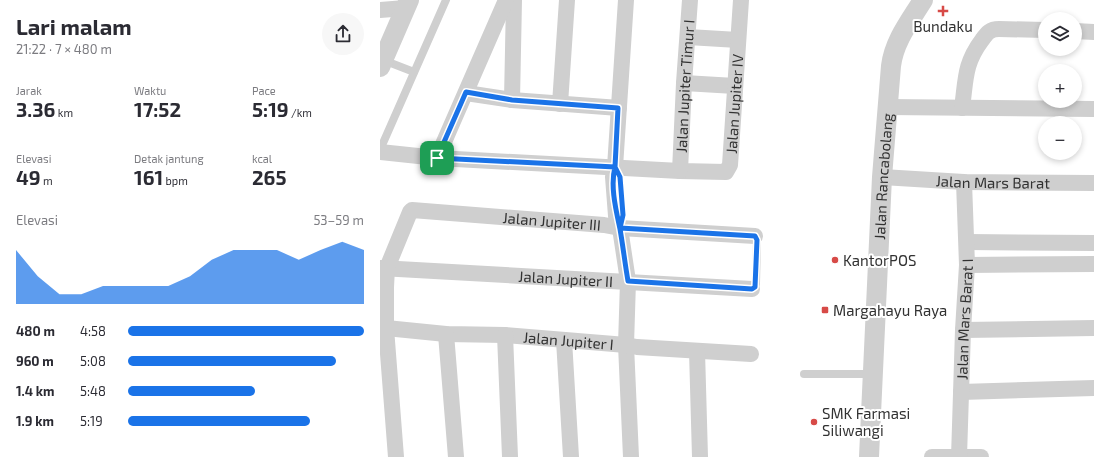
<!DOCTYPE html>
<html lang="id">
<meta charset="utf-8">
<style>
:root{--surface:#fff;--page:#f7f7f7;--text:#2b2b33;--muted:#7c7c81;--accent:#1a73e8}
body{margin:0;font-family:"Exo 2",sans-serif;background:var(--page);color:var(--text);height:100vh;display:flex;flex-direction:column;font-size:15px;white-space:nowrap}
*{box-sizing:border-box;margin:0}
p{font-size:13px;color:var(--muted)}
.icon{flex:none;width:22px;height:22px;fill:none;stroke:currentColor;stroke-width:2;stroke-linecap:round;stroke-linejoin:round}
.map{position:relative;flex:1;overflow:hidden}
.drawer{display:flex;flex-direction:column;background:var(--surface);width:380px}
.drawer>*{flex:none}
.fabs{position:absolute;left:658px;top:12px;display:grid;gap:8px}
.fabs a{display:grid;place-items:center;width:44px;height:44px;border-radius:50%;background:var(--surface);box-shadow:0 2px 6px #0003;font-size:20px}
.pin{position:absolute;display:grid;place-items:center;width:34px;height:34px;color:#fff;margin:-17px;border-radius:8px;box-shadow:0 2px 6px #0006}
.round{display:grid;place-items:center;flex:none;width:42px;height:42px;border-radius:21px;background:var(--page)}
.overview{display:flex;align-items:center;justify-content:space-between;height:68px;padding:0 16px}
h1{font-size:22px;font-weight:700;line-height:30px}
.stats{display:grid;grid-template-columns:repeat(3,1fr);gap:6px;height:68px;padding:4px 16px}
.stats div{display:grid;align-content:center}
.stats b{font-size:20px;font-weight:700}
.stats small{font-size:11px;font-weight:400}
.stats p{font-size:11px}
.chart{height:112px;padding:8px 16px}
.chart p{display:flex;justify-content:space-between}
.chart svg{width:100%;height:72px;margin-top:4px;fill:var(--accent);opacity:.7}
ul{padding:0 16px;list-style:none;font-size:13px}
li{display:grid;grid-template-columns:64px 48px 1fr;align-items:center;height:30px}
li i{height:10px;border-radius:5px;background:var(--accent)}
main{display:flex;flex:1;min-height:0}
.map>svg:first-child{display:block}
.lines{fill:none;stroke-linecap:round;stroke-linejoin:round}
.service{stroke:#cfcfcf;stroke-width:8}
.minor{stroke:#cfcfcf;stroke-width:16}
.tertiary{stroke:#cfcfcf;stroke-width:20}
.route-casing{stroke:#fff;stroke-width:8}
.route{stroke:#1a73e8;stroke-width:5}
.poi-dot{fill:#d74a47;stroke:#fff;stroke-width:1.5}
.labels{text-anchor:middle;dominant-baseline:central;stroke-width:4;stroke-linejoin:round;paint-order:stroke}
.poi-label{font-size:15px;fill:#323232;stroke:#fff;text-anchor:start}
.street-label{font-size:15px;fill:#323232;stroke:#fff}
</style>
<main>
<section class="drawer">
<div class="overview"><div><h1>Lari malam</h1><p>21:22 · 7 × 480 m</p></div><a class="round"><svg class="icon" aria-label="share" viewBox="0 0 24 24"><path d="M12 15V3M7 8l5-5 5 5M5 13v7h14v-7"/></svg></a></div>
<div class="stats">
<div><p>Jarak</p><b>3.36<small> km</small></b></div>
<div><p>Waktu</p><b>17:52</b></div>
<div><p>Pace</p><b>5:19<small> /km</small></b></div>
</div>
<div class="stats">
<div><p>Elevasi</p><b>49<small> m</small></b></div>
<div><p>Detak jantung</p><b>161<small> bpm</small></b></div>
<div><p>kcal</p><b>265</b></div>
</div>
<div class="chart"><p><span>Elevasi</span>53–59 m</p>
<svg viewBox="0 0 160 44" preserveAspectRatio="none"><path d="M0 44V11L10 27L20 38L30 38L40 33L50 33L60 33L70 33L80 27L90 17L100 11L110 11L120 11L130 17L140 11L150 6L160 11V44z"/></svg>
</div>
<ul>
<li><b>480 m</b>4:58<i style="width:100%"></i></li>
<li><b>960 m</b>5:08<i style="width:88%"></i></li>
<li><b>1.4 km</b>5:48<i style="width:54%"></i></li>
<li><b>1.9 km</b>5:19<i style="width:77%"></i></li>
</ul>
</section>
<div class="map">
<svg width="714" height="457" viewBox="0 0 714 457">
<rect width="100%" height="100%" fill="#fff"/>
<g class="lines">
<g class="service">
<path d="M3,60L34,72"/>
<path d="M0,150L66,0"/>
<path d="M372,289L376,284L377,240L375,236"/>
<path d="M424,374H493"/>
</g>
<g class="minor">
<path d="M246,0L235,167L233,177L236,216L240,228L248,281L246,345L251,457"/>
<path d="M0,10L25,8"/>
<path d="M695,31L714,32"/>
<path d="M308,37L358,40"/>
<path d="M304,83L355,86"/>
<path d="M86,93L132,100L239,108"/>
<path d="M132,100L134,0"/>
<path d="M180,104L187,0"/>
<path d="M507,107L714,109"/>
<path d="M582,108C586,80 584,64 602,40C607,33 610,29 619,29L665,30"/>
<path id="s1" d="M0,152L57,158L300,171L346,172L350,165L361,0"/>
<path d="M57,158L126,0"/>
<path id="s2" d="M300,171L304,83L310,0"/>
<path id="s3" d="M502,177L584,182L714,183"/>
<path d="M587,242L714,243"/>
<path d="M587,265L714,264"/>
<path id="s4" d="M0,268L372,289"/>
<path id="s5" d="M6,328L66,334L125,335L246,345L257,347L371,354"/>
<path d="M583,330L714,328"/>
<path d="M66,334L76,457"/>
<path d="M125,335L130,457"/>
<path d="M184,340L191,457"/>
<path d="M317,351L320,457"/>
<path d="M581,392L714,388"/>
<path id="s6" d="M16,457L6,328V287L7,268L30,212L32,210L224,225L240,228L375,236"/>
<path d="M552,457H601"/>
<path id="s7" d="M579,457L583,330L587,265L584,182"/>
</g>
<g class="tertiary">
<path d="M0,67L29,0"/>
<path id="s8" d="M489,457L502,177L511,66C514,41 530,21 543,0"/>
</g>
</g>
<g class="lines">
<g class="route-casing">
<path id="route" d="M57,158L235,167C230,186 236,210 240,229C243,246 245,264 248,281L372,289L375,287L377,240L375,236L240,228L243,215L240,177L235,167L238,108L132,100L86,92L57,158"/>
</g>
<use href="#route" class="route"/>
</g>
<g class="poi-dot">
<path d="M561 5h4v4h4v4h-4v4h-4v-4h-4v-4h4z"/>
<circle cx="455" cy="260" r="4"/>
<rect x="441" y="306" width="8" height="8" rx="2"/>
<circle cx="434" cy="422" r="4"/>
</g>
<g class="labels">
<g class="poi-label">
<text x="563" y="26" text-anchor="middle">Bundaku</text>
<text x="463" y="260">KantorPOS</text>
<text x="453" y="310">Margahayu Raya</text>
<text x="442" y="413">SMK Farmasi<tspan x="442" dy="17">Siliwangi</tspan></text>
</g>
<g class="street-label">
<text stroke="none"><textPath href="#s2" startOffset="85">Jalan Jupiter Timur I</textPath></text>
<text stroke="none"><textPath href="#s1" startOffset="416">Jalan Jupiter IV</textPath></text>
<text stroke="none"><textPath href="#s8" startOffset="281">Jalan Rancabolang</textPath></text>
<text stroke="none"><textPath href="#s3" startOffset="111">Jalan Mars Barat</textPath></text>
<text stroke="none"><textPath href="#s6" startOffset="393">Jalan Jupiter III</textPath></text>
<text stroke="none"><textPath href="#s4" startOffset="186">Jalan Jupiter II</textPath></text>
<text stroke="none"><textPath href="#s7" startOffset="138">Jalan Mars Barat I</textPath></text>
<text stroke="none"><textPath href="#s5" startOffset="183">Jalan Jupiter I</textPath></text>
</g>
</g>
</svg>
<div class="fabs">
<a><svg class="icon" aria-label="layers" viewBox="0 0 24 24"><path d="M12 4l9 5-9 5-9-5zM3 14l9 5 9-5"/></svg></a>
<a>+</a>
<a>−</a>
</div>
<div class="pin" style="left:57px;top:158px;background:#1e9e55"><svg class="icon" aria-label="arrive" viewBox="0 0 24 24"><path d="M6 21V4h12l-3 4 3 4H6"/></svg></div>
</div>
</main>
